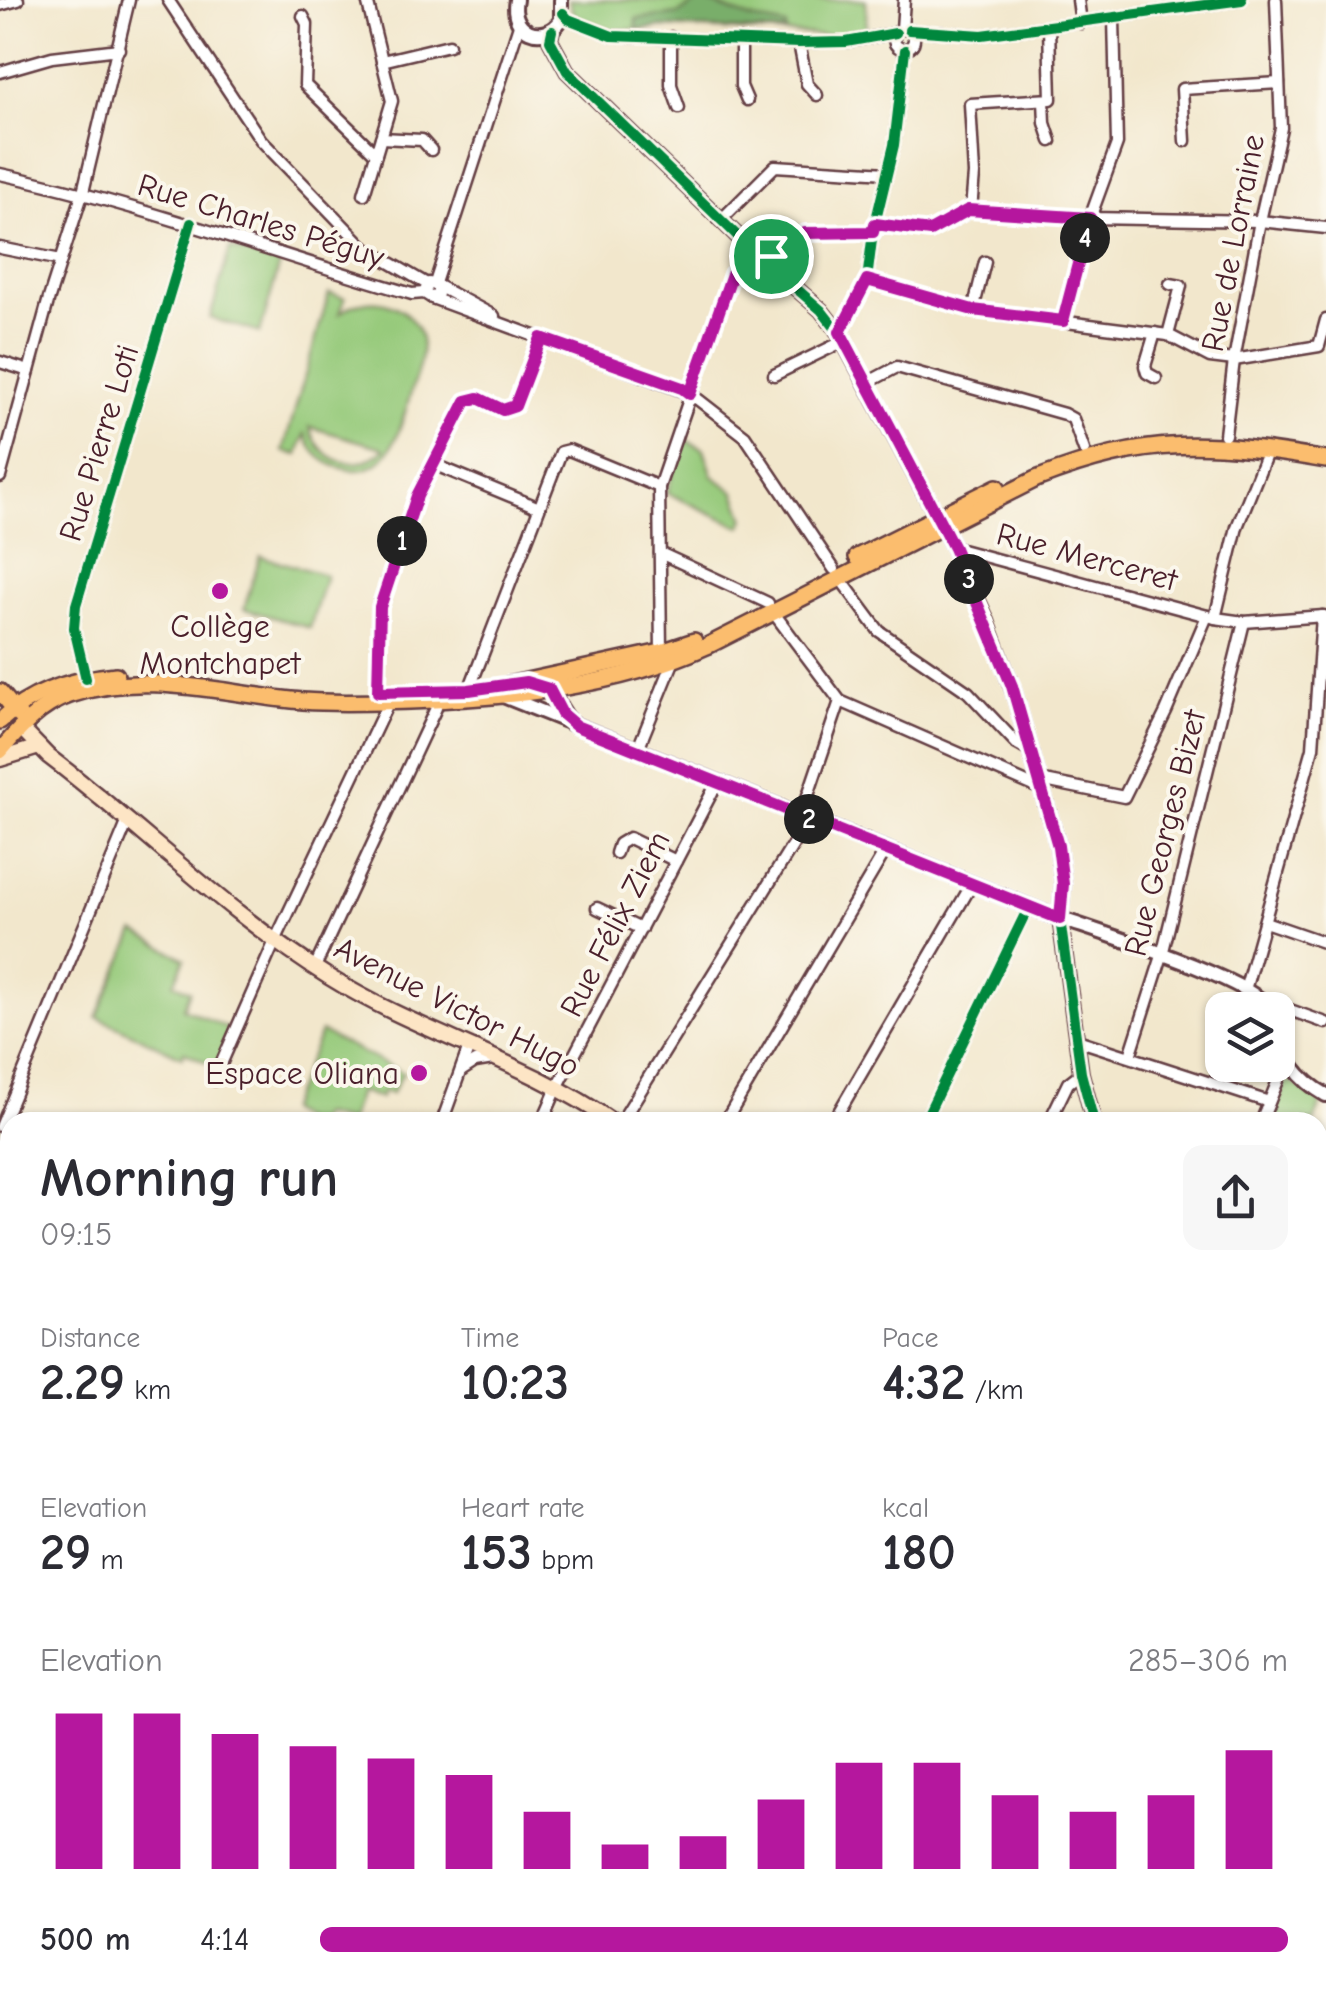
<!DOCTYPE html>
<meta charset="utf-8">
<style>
:root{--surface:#fff;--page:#f7f7f7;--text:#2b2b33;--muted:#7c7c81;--accent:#b5179e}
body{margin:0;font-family:"Comic Neue",sans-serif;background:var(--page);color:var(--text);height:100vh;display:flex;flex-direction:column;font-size:38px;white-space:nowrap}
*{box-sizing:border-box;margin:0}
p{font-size:32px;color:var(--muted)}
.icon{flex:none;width:55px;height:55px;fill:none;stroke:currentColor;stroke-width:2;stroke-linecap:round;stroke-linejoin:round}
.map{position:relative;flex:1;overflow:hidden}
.sheet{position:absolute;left:0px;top:1112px;width:1328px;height:888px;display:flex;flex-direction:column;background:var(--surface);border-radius:30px 30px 0 0;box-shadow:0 2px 8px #0004}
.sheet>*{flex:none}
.controls{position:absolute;left:1205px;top:992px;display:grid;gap:20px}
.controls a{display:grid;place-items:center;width:90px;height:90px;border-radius:20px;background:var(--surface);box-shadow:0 2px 8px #0004;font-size:50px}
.pin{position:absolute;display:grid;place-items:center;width:85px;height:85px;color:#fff;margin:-42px;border:5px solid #fff;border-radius:50%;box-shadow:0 2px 10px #0007}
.km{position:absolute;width:50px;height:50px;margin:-25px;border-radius:50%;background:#222;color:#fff;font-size:28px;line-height:50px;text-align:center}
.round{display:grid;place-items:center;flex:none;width:105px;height:105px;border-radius:20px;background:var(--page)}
.headline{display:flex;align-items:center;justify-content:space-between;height:170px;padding:0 40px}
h1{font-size:55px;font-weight:800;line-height:75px}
.stats{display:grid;grid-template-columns:repeat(3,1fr);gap:15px;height:170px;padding:10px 40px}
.stats div{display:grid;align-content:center}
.stats b{font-size:50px;font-weight:800}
.stats small{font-size:28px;font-weight:400}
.stats p{font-size:28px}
.chart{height:280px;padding:20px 40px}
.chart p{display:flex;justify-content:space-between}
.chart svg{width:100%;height:180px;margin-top:10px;stroke:var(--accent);stroke-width:6}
ul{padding:0 40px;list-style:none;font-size:32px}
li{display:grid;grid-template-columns:160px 120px 1fr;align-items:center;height:75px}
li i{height:25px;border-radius:12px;background:var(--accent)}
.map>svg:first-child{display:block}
.green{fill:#97ca7b;stroke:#707453;stroke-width:2.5;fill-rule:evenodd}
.forest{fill:#79ae6b;stroke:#62664b;stroke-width:2.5}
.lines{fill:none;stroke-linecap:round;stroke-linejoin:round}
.minor-casing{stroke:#633d43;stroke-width:15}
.tertiary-casing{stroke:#633d43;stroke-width:18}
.secondary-casing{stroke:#633d43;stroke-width:19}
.primary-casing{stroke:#633d43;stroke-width:20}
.minor{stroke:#fff;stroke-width:10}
.tertiary{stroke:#fff;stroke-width:12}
.secondary{stroke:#fde5c5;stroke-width:14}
.primary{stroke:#fbbd6e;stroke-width:15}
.cycleway-casing{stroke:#fbf7ec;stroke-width:16}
.cycleway{stroke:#00873e;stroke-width:10}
.route-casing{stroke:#fff;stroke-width:20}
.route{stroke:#b5179e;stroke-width:12}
.poi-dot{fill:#b5179e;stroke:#fbf7ec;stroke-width:4}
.labels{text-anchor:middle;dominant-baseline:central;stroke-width:8;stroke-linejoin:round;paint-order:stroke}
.street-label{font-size:32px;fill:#4a1f2b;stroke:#fbf7ec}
.poi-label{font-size:32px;fill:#4a1f2b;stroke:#fbf7ec}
</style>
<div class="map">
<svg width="1326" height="1998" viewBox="0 0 1326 1998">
<rect width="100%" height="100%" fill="#fbf7ec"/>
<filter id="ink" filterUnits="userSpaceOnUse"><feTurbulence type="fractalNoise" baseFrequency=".01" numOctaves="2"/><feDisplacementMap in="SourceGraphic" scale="20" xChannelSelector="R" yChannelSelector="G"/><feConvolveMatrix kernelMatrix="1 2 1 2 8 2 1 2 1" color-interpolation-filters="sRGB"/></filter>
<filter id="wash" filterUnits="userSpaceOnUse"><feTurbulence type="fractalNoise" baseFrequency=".0048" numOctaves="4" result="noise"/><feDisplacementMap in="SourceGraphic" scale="40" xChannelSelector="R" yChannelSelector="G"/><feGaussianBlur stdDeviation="2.25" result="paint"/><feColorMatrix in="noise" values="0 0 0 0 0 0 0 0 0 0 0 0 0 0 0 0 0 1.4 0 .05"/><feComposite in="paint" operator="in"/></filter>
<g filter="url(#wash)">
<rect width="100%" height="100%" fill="#f2e7cc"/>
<g class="green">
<path d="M568,0H866L867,31L830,36L664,27L614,31L579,18L573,13Z"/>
<path d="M230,248L280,263L260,333L210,318Z"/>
<path d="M329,293L345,298L340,313C354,302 374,298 391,305C405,310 418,324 421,339C424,357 416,375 411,392C400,429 389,486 335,466C319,460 311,450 305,434L298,455L283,451ZM310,427L383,448L384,449C357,475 319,462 310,427Z"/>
<path d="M683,439L704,449L713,476L735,492L745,519L741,527L667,493Z"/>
<path d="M260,556L326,575L310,628L244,609Z"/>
<path d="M135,932L185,959L174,983L190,991L183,1008L234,1031L217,1067L184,1052L182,1057L97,1017Z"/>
<path d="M321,1032L403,1073L391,1094L383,1091L380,1098L359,1091L349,1122L322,1115L316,1122H304L287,1110Z"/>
<path d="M1287,1080L1322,1101L1314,1122H1270Z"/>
</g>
<path class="forest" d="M702,0L749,18L786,26V32L664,27L636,30V19L678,14Z"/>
</g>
<g filter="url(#ink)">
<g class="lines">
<g class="minor-casing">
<g id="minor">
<path d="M168,0L261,140L365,248L427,284"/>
<path d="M1078,0L1081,23"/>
<path d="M0,5L18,0"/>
<path d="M563,13L568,19L612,36L799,43L846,42L896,33"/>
<path d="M303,16L307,24L305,85L376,154"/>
<circle cx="904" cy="39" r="10"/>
<path d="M902,29L904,0"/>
<path d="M909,30L982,35L1242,0"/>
<path d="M671,37V85L679,108"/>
<path d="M741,40V86L747,100"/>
<path d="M799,43L807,84L817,95"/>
<path d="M382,61L449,45"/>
<path d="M0,72L52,57L119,49"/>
<path d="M1044,100L1045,123L1051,141"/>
<path d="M381,138L422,140L431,150"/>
<path d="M1185,141L1182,89L1279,83"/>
<path d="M0,174C140,204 274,254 412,294L424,293L432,298L438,294V286L429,283L424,293"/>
<path d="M364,194L392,101L367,0"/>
<path d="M971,210L974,174L970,104L1051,99L1049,27"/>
<path d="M721,220L775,166L887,173"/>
<path d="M875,224L930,231L971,210L1090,218L1260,221L1326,228"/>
<path d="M0,248L61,260"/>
<path d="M765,261L805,233L873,232"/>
<path d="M867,280L973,310L1168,335L1210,357L1234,360L1319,346L1326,320"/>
<path d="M435,283L519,25"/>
<path d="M438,286L494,316"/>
<path d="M432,298L691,394L745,436L834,569"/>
<path d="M973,310L985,262"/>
<path d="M1063,321L1090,218L1117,144L1114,18"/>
<path d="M839,333L867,280L873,232L894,145L905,50"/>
<path d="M1155,333L1145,366L1147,373L1156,378"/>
<path d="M1168,335L1181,286L1170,284"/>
<path d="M0,362L29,371"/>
<path d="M774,375L844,341"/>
<path d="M867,383L897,367L1064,414L1073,419L1084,450"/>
<path d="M1225,435L1234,360L1260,221L1281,128L1276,0"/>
<path d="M433,464L537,507"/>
<path d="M0,477L49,298L83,192L129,0"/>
<path d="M954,548L1215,618L1244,622L1324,616"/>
<path d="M660,553L768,603"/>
<path d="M839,577L879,631L968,692L1017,744L1033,753"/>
<path d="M773,612L840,701L1043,790"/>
<path d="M1215,618L1237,527L1268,450"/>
<path d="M661,652L659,487L732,274L752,250"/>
<path d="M86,679L74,628L76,605L191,223"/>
<path d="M469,690L561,452L569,450L659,487"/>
<path d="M378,692L379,607L417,496L467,401L478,399L503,410L515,406L541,338"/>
<path d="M637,751L674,660"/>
<path d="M1040,780L1124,797L1166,712L1207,616"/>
<path d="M801,816L840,701"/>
<path d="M616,853L619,844L629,838L676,861"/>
<path d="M597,908L641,929"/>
<path d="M1265,922L1326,943"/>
<path d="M315,967L436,708L433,700"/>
<path d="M1245,990L1313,748L1322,616"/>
<path d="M1265,1001L1326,1023"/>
<path d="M1077,1040L1269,1102"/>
<path d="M1130,1056L1161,959L1244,622"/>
<path d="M461,1071L475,1062L493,1059"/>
<path d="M214,1080L275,941L389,701"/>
<path d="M442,1122L469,1047"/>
<path d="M542,1122L557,1088L717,783"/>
<path d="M621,1122L809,819"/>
<path d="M725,1122L887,848"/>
<path d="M833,1122L972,884"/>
<path d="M924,1122L1029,906"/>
<path d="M1049,1122L1068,1083L1081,1073"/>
<path d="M1261,1122L1282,1071L1290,1065"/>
<path d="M1,1127L127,823"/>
<path d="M1318,1192L1326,1195"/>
<path d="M0,1374L10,1347"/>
<path d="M1322,1387L1326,1377"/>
<path d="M1318,1491H1326"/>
<path d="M0,1631L10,1635"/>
<path d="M0,1700L10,1695"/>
<path d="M1318,1793L1326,1802"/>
<path d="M0,1835L10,1830"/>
<path d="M1318,1864L1326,1888"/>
<path d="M163,1990L171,1998"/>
<path d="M238,1990L239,1998"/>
<path d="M357,1990L362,1998"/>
<path d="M947,1990L977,1998"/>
<path d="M1091,1990L1092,1998"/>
<path d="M1262,1990L1263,1998"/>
<path d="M31,1998L34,1990"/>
<path d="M104,1998L118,1990"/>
<path d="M383,1998L390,1990"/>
<path d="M545,1998V1990"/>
<path d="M589,1998L590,1990"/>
</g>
</g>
<g class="tertiary-casing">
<g id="tertiary">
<path d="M516,0C509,31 543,46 561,20V0"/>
<path d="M552,31L550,40L567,71L752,250L821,310L839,333L954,548L986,618L1014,693L1058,846L1063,884L1060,919L1081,1073L1094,1122"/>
<path d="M549,689L570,722"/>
<path d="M503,696L1053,916C1095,931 1251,978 1271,1010"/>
<path d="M1278,1030C1285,1060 1298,1079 1326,1095"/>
<path d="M1318,1952L1326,1951"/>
<path d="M1201,1998L1210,1990"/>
</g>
</g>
<g class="secondary-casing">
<g id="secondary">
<path d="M21,728L48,756C143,828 226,913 329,977C419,1033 526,1061 613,1122"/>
<path d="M0,759L39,747"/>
<path d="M1318,1742L1326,1752"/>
</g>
</g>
<g class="primary-casing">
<g id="primary">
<path d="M857,557L997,487"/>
<path d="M508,685L661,652L694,641"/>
<path d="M0,692L20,716"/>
<path d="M0,721C32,691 73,679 116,675"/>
<path d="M0,751C20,728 40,705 70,695C145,669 227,695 303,701C339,704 375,702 410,701C509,697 615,688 707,646L1036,479C1148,435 1210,440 1326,460"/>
<path d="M0,1995L4,1998"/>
</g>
</g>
<use href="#minor" class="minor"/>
<use href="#tertiary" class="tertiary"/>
<use href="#secondary" class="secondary"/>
<use href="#primary" class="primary"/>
<g class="cycleway-casing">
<g id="cycleway">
<path d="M563,13L568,19L612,36L799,43L846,42L896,33"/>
<path d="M909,30L982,35L1242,0"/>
<path d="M552,31L550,40L567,71L752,250L821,310L839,333L954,548L986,618L1014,693L1058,846L1063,884L1060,919L1081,1073L1094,1122"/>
<path d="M839,333L867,280L873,232L894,145L905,50"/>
<path d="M86,679L74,628L76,605L191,223"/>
<path d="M924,1122L1029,906L1060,919"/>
</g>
</g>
<use href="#cycleway" class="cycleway"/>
</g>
</g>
<g class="lines" filter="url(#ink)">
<g class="route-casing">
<path id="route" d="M968,210L1090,218L1063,321L973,310L867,280L840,332L954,548L1012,686L1058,846L1063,884L1060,919L576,726L562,714L549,689L526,682L469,690L378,692L380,607L417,496L466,401L478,398L503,410L515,406L541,338L682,388L690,394L732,274L752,250L765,262L805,233L873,232L875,224L930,231Z"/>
</g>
<use href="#route" class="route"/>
</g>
<g class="poi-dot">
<circle cx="220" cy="591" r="10"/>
<circle cx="419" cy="1073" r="10"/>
</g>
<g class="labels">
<g class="street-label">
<text transform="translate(261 221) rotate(17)">Rue Charles Péguy</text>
<text transform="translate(1233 243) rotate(-79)">Rue de Lorraine</text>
<text transform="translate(99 443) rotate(-73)">Rue Pierre Loti</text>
<text transform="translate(1087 557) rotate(15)">Rue Merceret</text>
<text transform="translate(1165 833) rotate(-76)">Rue Georges Bizet</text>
<text transform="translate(615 924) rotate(-63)">Rue Félix Ziem</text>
<text transform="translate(457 1007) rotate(27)">Avenue Victor Hugo</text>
</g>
<g class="poi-label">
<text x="220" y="626">Collège<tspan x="220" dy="37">Montchapet</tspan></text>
<text x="399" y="1073" text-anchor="end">Espace Oliana</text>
</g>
</g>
</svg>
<div class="controls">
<a><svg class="icon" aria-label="layers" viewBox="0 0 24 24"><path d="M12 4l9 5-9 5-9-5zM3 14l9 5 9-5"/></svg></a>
</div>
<div class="pin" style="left:771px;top:256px;background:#1e9e55"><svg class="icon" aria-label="arrive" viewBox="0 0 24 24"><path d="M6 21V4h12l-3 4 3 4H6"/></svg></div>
<b class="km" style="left:402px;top:541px">1</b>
<b class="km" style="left:809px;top:819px">2</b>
<b class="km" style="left:969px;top:579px">3</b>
<b class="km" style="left:1085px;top:238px">4</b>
<section class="sheet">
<div class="headline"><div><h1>Morning run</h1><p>09:15</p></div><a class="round"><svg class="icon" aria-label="share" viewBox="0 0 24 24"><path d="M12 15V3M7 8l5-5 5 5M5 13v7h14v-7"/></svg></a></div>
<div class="stats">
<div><p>Distance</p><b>2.29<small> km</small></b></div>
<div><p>Time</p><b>10:23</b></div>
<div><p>Pace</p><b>4:32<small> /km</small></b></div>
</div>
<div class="stats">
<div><p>Elevation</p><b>29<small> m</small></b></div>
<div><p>Heart rate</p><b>153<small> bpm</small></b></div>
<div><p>kcal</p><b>180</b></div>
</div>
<div class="chart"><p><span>Elevation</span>285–306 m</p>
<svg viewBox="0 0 160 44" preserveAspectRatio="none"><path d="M5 44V6M15 44V6M25 44V11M35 44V14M45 44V17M55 44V21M65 44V30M75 44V38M85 44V36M95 44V27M105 44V18M115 44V18M125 44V26M135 44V30M145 44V26M155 44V15"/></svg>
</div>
<ul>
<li><b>500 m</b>4:14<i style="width:100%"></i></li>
</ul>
</section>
</div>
